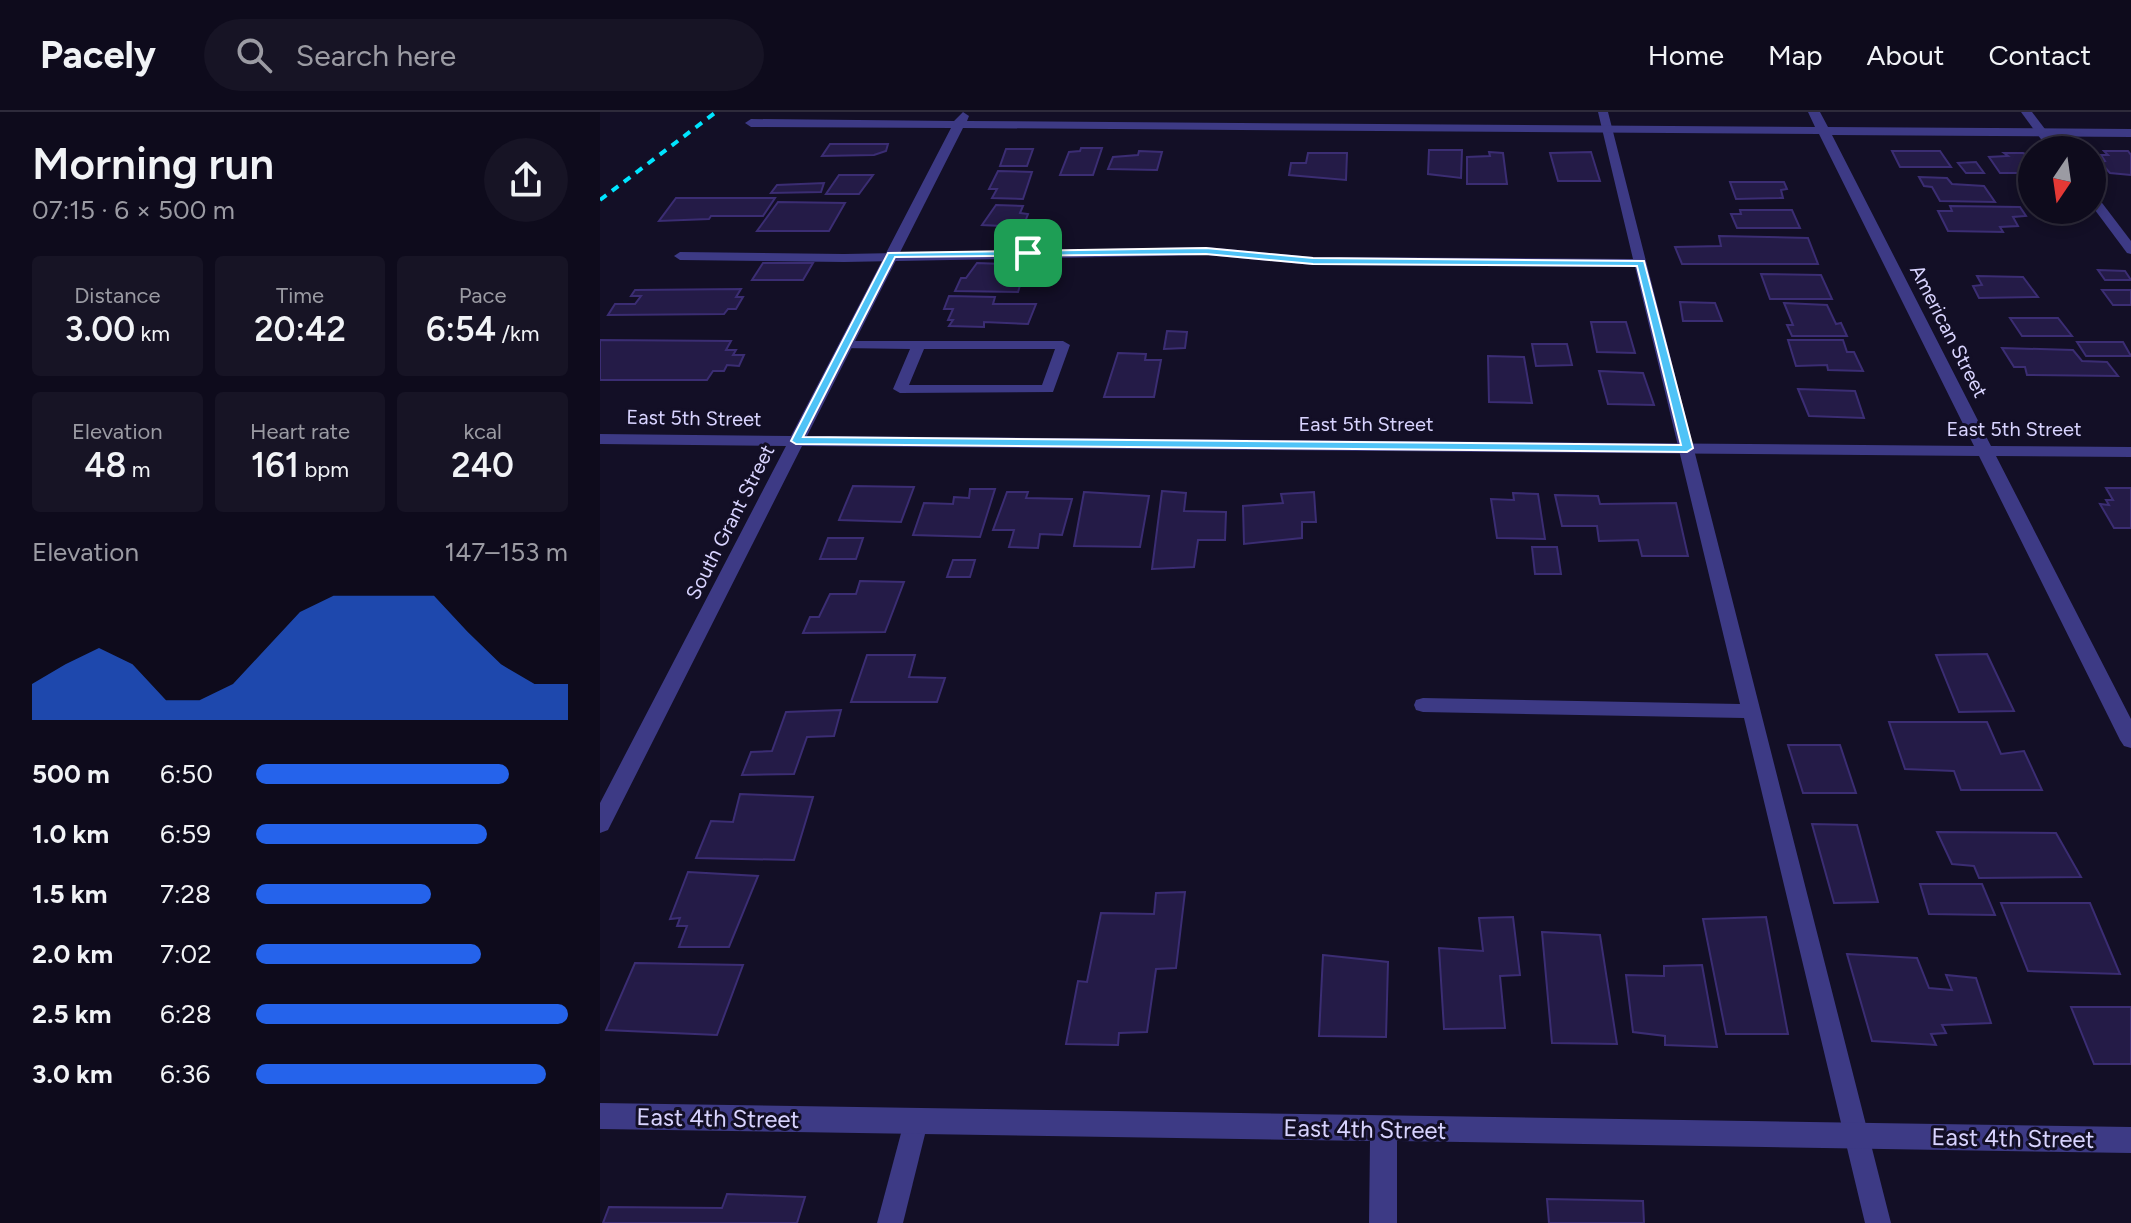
<!DOCTYPE html>
<meta charset="utf-8">
<style>
:root{--surface:#0e0b1c;--page:#171425;--text:#f1f3f6;--muted:#9b9ba3;--line:#2e2b3b;--accent:#2563eb}
body{margin:0;font-family:Figtree,sans-serif;background:var(--page);color:var(--text);height:100vh;display:flex;flex-direction:column;font-size:30px;white-space:nowrap}
*{box-sizing:border-box;margin:0}
p{font-size:26px;color:var(--muted)}
.icon{flex:none;width:44px;height:44px;fill:none;stroke:currentColor;stroke-width:2;stroke-linecap:round;stroke-linejoin:round}
.map{position:relative;flex:1;overflow:hidden}
.sheet{display:flex;flex-direction:column;background:var(--surface);width:600px}
.sheet>*{flex:none}
.needle{width:52px;rotate:193deg}
.controls{position:absolute;left:1418px;top:24px;display:grid;gap:16px}
.controls a{display:grid;place-items:center;width:88px;height:88px;border-radius:50%;background:var(--surface);box-shadow:0 4px 12px #0003,0 0 0 2px var(--line);font-size:40px}
.pin{position:absolute;display:grid;place-items:center;width:68px;height:68px;color:#fff;margin:-34px;border-radius:16px;box-shadow:0 4px 12px #0006}
.round{display:grid;place-items:center;flex:none;width:84px;height:84px;border-radius:42px;background:var(--page)}
.head{display:flex;align-items:center;justify-content:space-between;height:136px;padding:0 32px}
h1{font-size:44px;font-weight:600;line-height:60px}
.stats{display:grid;grid-template-columns:repeat(3,1fr);gap:12px;height:136px;padding:8px 32px}
.stats div{display:grid;align-content:center;border-radius:8px;background:var(--page);text-align:center}
.stats b{font-size:34px;font-weight:600}
.stats small{font-size:22px;font-weight:400}
.stats p{font-size:22px}
.chart{height:224px;padding:16px 32px}
.chart p{display:flex;justify-content:space-between}
.chart svg{width:100%;height:144px;margin-top:8px;fill:var(--accent);opacity:.7}
ul{padding:0 32px;list-style:none;font-size:26px}
li{display:grid;grid-template-columns:128px 96px 1fr;align-items:center;height:60px}
li i{height:20px;border-radius:10px;background:var(--accent)}
header{display:flex;align-items:center;gap:48px;box-sizing:border-box;height:112px;padding:0 40px;background:var(--surface);border-bottom:2px solid var(--line)}
header strong{font-size:38px}
nav{display:flex;gap:44px;margin-inline-start:auto;font-size:28px}
.search{width:560px;height:72px;background:var(--page);display:flex;align-items:center;gap:20px;box-sizing:border-box;padding:0 28px;border-radius:44px;color:var(--muted);font-size:30px}
main{display:flex;flex:1;min-height:0}
.map>svg:first-child{display:block}
.building{fill:#241b47;stroke:#3b2d73;stroke-width:2}
.lines{fill:none;stroke-linecap:round;stroke-linejoin:round}
.lane{fill:#3d3a85;fill-rule:evenodd}
.street{fill:#3d3a85;fill-rule:evenodd}
.rail{stroke:#00e5ff;stroke-width:4;stroke-dasharray:8 7;stroke-linecap:butt}
.route{fill:#4fc3f7;stroke:#fff;stroke-width:2;fill-rule:evenodd}
.labels{text-anchor:middle;dominant-baseline:central;stroke-width:6;stroke-linejoin:round;paint-order:stroke}
.street-label{font-size:20px;fill:#d9d4ff;stroke:#130f26}
.near-street-label{font-size:24px;fill:#d9d4ff;stroke:#130f26}
</style>
<header>
<strong>Pacely</strong>
<div class="search"><svg class="icon" aria-label="search" viewBox="0 0 24 24"><circle cx="10" cy="10" r="6"/><path d="M15 15l6 6"/></svg>Search here</div>
<nav><a>Home</a><a>Map</a><a>About</a><a>Contact</a></nav>
</header>
<main>
<section class="sheet">
<div class="head"><div><h1>Morning run</h1><p>07:15 · 6 × 500 m</p></div><a class="round"><svg class="icon" aria-label="share" viewBox="0 0 24 24"><path d="M12 15V3M7 8l5-5 5 5M5 13v7h14v-7"/></svg></a></div>
<div class="stats">
<div><p>Distance</p><b>3.00<small> km</small></b></div>
<div><p>Time</p><b>20:42</b></div>
<div><p>Pace</p><b>6:54<small> /km</small></b></div>
</div>
<div class="stats">
<div><p>Elevation</p><b>48<small> m</small></b></div>
<div><p>Heart rate</p><b>161<small> bpm</small></b></div>
<div><p>kcal</p><b>240</b></div>
</div>
<div class="chart"><p><span>Elevation</span>147–153 m</p>
<svg viewBox="0 0 160 44" preserveAspectRatio="none"><path d="M0 44V33L10 27L20 22L30 27L40 38L50 38L60 33L70 22L80 11L90 6L100 6L110 6L120 6L130 17L140 27L150 33L160 33V44z"/></svg>
</div>
<ul>
<li><b>500 m</b>6:50<i style="width:81%"></i></li>
<li><b>1.0 km</b>6:59<i style="width:74%"></i></li>
<li><b>1.5 km</b>7:28<i style="width:56%"></i></li>
<li><b>2.0 km</b>7:02<i style="width:72%"></i></li>
<li><b>2.5 km</b>6:28<i style="width:100%"></i></li>
<li><b>3.0 km</b>6:36<i style="width:93%"></i></li>
</ul>
</section>
<div class="map">
<svg width="1531" height="1111" viewBox="0 0 1531 1111">
<rect width="100%" height="100%" fill="#130f26"/>
<g class="building">
<path d="M230,32H288L286,39L274,43L222,44Z"/>
<path d="M481,36H502L493,63H460L469,40L480,39Z"/>
<path d="M406,37H433L427,54H400Z"/>
<path d="M829,38H862L861,66L828,62Z"/>
<path d="M539,39L562,40L557,58L508,57L513,45L538,43Z"/>
<path d="M1292,39H1340L1351,55H1300Z"/>
<path d="M1504,39H1528L1531,43V63L1510,61L1500,50L1505,49L1501,43H1508Z"/>
<path d="M889,40L903,41L907,72H867V45L890,44Z"/>
<path d="M991,40L1000,69H958L950,41Z"/>
<path d="M708,41H747L746,68L689,63L691,51H706Z"/>
<path d="M1404,41H1423L1432,45V61H1400L1389,45L1408,44Z"/>
<path d="M1376,50L1384,61H1366L1358,51Z"/>
<path d="M398,59L432,60L423,87L392,86L397,77H389Z"/>
<path d="M239,63H273L259,82H226Z"/>
<path d="M1319,65L1347,66L1352,72L1384,74L1395,90L1340,89L1332,75L1324,74Z"/>
<path d="M1130,70H1184L1187,77L1181,78L1183,86L1136,87Z"/>
<path d="M224,71L221,80L171,81L177,73Z"/>
<path d="M76,86H175L163,104H111L109,107L59,109Z"/>
<path d="M178,90L245,91L229,119H157Z"/>
<path d="M396,93L423,94L420,101L428,102L423,115L382,113Z"/>
<path d="M1350,94L1420,95L1426,104L1413,105L1418,114L1400,115L1403,120L1348,119L1338,99H1352Z"/>
<path d="M1140,98H1192L1200,116H1137L1131,102H1141Z"/>
<path d="M1119,124L1208,126L1218,152H1082L1075,135L1121,134Z"/>
<path d="M163,151H213L203,168H152Z"/>
<path d="M377,151L403,152L400,161L424,160L418,180L355,179L361,166H366Z"/>
<path d="M1498,158L1525,159L1531,168H1505Z"/>
<path d="M1161,162L1221,163L1232,187H1170Z"/>
<path d="M1377,164L1423,165L1438,185L1379,186L1373,174L1382,173Z"/>
<path d="M141,177L136,185H143L136,197H128L124,202L8,203L15,192H35L41,184H31L35,178Z"/>
<path d="M1502,178H1531V193H1513Z"/>
<path d="M349,184L395,185L393,192H436L428,212L384,210V215L349,214L353,208H348L353,197H344Z"/>
<path d="M1080,190L1115,191L1122,209H1083Z"/>
<path d="M1184,191L1227,193L1236,212L1241,211L1247,224H1192L1187,213H1193Z"/>
<path d="M1410,206H1458L1472,224H1422Z"/>
<path d="M991,210H1026L1035,241L997,240Z"/>
<path d="M567,219L587,220L585,236L564,237Z"/>
<path d="M0,228L131,229L126,238H136L133,243H144L139,254L127,253L124,259H113L107,268H0Z"/>
<path d="M1188,228H1243L1247,240H1254L1263,259L1228,258L1227,253L1196,254Z"/>
<path d="M1477,230H1523L1531,244H1486Z"/>
<path d="M932,232H967L972,253L936,254Z"/>
<path d="M1402,236L1473,238L1482,249L1507,250L1518,264L1427,263L1425,255H1414Z"/>
<path d="M518,241L546,242L545,248H561L554,285H504Z"/>
<path d="M888,244L924,245L932,291L889,290Z"/>
<path d="M999,259L1043,261L1054,293L1008,292Z"/>
<path d="M1198,277L1255,279L1264,306L1209,304Z"/>
<path d="M253,374L314,375L301,410L239,408Z"/>
<path d="M1506,376H1531V416H1514L1500,392L1509,393L1506,388H1513Z"/>
<path d="M370,377H395L380,425L313,423L324,391L353,392L354,385L369,386Z"/>
<path d="M562,379L586,381L584,399L626,400L625,428H598L594,455L552,457Z"/>
<path d="M407,380H428L426,386L472,387L462,423L440,422L438,436L409,435L414,418H393Z"/>
<path d="M484,380L549,384L540,435L474,434Z"/>
<path d="M714,380L716,410H702V426L644,432L643,394L683,391L681,382Z"/>
<path d="M913,381L938,382L945,427L897,426L891,387L914,388Z"/>
<path d="M955,383L998,384L1000,392L1076,391L1088,444H1042L1038,428L999,429L997,414H962Z"/>
<path d="M228,426H263L256,447H220Z"/>
<path d="M932,435H957L961,462H935Z"/>
<path d="M353,448H375L370,465H347Z"/>
<path d="M260,469L304,470L285,520L203,521L210,505H219L230,482H256Z"/>
<path d="M1387,542L1414,599L1359,600L1336,543Z"/>
<path d="M267,543H315L309,565L345,566L337,590H251Z"/>
<path d="M241,598L234,624L207,625L194,662L142,663L151,640L172,639L186,600Z"/>
<path d="M1289,610H1387L1401,642L1424,639L1442,678H1361L1354,659L1305,657Z"/>
<path d="M1188,633H1240L1256,681H1203Z"/>
<path d="M140,682L213,685L194,748L96,746L111,709L133,710Z"/>
<path d="M1212,712L1257,713L1278,790L1234,791Z"/>
<path d="M1337,720L1456,721L1481,765L1379,766L1374,754L1352,752Z"/>
<path d="M88,760L158,764L129,835H79L87,814H77L80,806L70,807Z"/>
<path d="M1320,772H1382L1395,803L1329,802Z"/>
<path d="M585,780L576,856L556,857L547,920L519,921L518,933L466,932L478,869L487,870L501,801L554,802L556,781Z"/>
<path d="M1401,791H1490L1520,862L1428,859Z"/>
<path d="M913,805L920,863L900,864L905,916L844,917L839,836L883,839L879,806Z"/>
<path d="M1166,805L1188,922H1126L1103,807Z"/>
<path d="M942,820L1000,823L1017,932L952,931Z"/>
<path d="M1247,842L1317,846L1329,876L1352,878L1346,863L1376,866L1391,911L1342,913L1346,921L1331,922L1336,933L1272,929Z"/>
<path d="M723,843L788,850L786,925L719,924Z"/>
<path d="M35,851L143,853L117,923L6,918Z"/>
<path d="M1102,853L1117,935L1065,933V924L1033,920L1026,863L1064,864V854Z"/>
<path d="M1471,895H1531V952H1494Z"/>
<path d="M127,1082L205,1085L197,1111H3L9,1095L122,1096Z"/>
<path d="M947,1087L1043,1089L1044,1111H949Z"/>
</g>
<g class="lines">
<g class="lane">
<path d="M998,0H1008L1291,1111H1265L1144,606L823,600L816,598L814,593L816,588L823,586L1140,592L1035,155L713,153L606,143L244,150L80,148L74,144L80,140L244,142L606,135L713,145L1033,147Z"/>
<path d="M1421,0H1432L1461,38H1449Z"/>
<path d="M1492,82L1496,83L1531,129V142L1527,141L1492,94Z"/>
<path d="M245,229H463L470,233L453,280L300,281L293,277L310,237L240,236V230ZM324,237H455L442,273H309Z"/>
<path d="M316,999L324,1002L328,1010L303,1111H277L304,1010L308,1002Z"/>
</g>
<g class="street">
<path d="M363,0L369,4L367,9L1215,15L1208,0H1220L1228,15L1531,17V25L1232,23L1391,334L1531,335V345L1396,344L1531,607V636L1524,634L1520,628L1379,344L202,334L8,718L0,721V691L186,334L0,332V322L191,324L351,16L151,15L145,11L151,7L354,9ZM363,16L1219,22L1374,334L207,324Z"/>
<path d="M0,991L1531,1015V1041L797,1029V1111H769L770,1029L0,1017Z"/>
</g>
<path class="rail" d="M0,88L116,0"/>
</g>
<path class="route" d="M606,136L713,146L1044,149L1093,336L1087,340L196,332L191,329L288,141ZM606,142L713,152L1037,154L1081,333L203,325L295,145Z"/>
<g class="labels">
<g class="street-label">
<text transform="translate(1349 219) rotate(63)">American Street</text>
<text transform="translate(94 306) rotate(1)">East 5th Street</text>
<text x="766" y="312">East 5th Street</text>
<text x="1414" y="317">East 5th Street</text>
<text transform="translate(130 410) rotate(-63)">South Grant Street</text>
</g>
<g class="near-street-label">
<text transform="translate(118 1006) rotate(1)">East 4th Street</text>
<text transform="translate(765 1017) rotate(1)">East 4th Street</text>
<text transform="translate(1413 1026) rotate(1)">East 4th Street</text>
</g>
</g>
</svg>
<div class="controls">
<a><svg class="needle" viewBox="-14 -14 28 28"><path d="M0-13l5 13h-10z" fill="#e53935"/><path d="M0 13l5-13h-10z" fill="#9b9ba3"/></svg></a>
</div>
<div class="pin" style="left:428px;top:141px;background:#1e9e55"><svg class="icon" aria-label="arrive" viewBox="0 0 24 24"><path d="M6 21V4h12l-3 4 3 4H6"/></svg></div>
</div>
</main>
